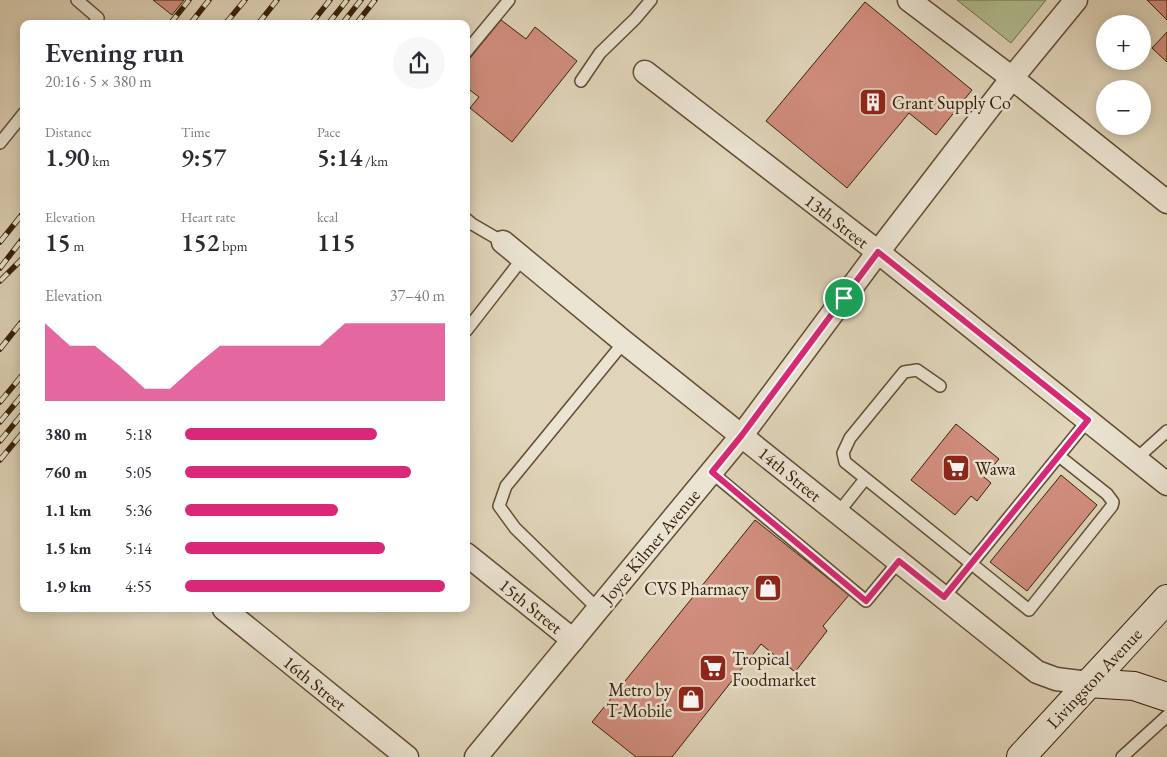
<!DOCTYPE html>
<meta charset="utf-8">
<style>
:root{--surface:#fff;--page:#f7f7f7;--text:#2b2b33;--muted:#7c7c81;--accent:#db2777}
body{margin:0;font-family:"EB Garamond",serif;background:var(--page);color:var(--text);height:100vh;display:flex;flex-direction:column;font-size:19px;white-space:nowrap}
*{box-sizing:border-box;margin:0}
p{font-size:16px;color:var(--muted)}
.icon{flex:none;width:28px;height:28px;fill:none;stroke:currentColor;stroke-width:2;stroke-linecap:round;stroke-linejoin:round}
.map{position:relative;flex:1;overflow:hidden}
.drawer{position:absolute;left:20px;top:20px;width:450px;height:592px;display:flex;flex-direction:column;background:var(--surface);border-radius:10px;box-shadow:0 2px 12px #0003}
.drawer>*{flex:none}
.buttons{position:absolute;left:1096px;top:15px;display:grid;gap:10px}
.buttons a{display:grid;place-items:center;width:55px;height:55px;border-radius:50%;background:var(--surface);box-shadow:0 2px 12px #0003;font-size:25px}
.pin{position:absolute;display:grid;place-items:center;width:42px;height:42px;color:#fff;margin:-21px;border:2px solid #fff;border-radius:50%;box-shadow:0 1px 5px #0007}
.round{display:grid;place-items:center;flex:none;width:52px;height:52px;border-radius:26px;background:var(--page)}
.head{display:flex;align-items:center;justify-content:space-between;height:85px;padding:0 25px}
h1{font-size:28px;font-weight:600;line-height:38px}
.figures{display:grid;grid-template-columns:repeat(3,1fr);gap:8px;height:85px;padding:5px 25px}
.figures div{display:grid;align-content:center}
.figures b{font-size:25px;font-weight:600}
.figures small{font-size:14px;font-weight:400}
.figures p{font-size:14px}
.chart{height:140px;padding:10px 25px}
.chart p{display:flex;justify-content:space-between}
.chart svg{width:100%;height:90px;margin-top:5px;fill:var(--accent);opacity:.7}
ul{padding:0 25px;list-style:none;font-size:16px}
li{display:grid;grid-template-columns:80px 60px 1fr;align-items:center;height:38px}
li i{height:12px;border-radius:6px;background:var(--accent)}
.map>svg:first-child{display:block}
.green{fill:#b1bd90;stroke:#746e4c}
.building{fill:#d28e7f;stroke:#382008}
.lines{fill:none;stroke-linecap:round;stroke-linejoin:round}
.lane-casing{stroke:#624d34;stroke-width:14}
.street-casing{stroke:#624d34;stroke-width:25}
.secondary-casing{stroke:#382008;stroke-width:30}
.lane{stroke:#ebe4d2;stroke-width:11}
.street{stroke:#ebe4d2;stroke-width:22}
.secondary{stroke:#ebe4d2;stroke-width:28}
.rail-casing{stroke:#382008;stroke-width:5.5}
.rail{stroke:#ebe4d2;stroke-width:4;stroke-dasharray:11;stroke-linecap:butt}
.route-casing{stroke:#fff;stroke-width:10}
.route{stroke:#db2777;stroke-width:6}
.labels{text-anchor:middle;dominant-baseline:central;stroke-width:5;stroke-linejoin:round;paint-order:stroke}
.poi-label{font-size:18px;fill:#382008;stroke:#ebe4d2;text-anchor:start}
.street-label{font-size:18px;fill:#382008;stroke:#ebe4d2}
</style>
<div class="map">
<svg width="1167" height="757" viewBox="0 0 1167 757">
<rect width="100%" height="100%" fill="#e0d5ba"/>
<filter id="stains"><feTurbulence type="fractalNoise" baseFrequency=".004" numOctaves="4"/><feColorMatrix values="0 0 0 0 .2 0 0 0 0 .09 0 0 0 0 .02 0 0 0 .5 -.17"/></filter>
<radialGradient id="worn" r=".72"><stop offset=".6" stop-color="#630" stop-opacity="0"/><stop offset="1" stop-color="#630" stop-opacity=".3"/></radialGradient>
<path class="green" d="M957,0H1046L1011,43Z"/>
<g class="building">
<path d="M153,0H184L172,15Z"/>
<path d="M1147,0H1167V20Z"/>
<path d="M865,2L972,90L936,135L909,113L847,188L766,121Z"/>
<path d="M501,20L526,39L535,27L577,61L512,142L470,108L479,97L466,87V63Z"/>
<path d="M1167,32V62L1152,48Z"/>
<path d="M956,424L999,459L984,477L991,483L977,501L971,496L955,515L911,480Z"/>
<path d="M1061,475L1097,505L1027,591L990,562Z"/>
<path d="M755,520L849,595L823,626L827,631L795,672L761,644L672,757H636L592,722Z"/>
</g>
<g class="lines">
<g class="lane-casing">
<g id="lane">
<path d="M77,0L98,18L94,24"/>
<path d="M466,52L509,0"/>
<path d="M581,81L600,53L635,19L651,0"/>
<path d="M0,143L24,113"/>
<path d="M466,219L472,224L503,242"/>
<path d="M466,331L522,259"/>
<path d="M940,386L917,370L904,372L850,438L843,453L845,462L1029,610L1112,506L1113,502L1107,494L1059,456"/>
<path d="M1136,459L1167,431"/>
<path d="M711,472L866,601L899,561"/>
<path d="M838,513L865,479"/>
<path d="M944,597L1088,420"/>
<path d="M598,609L515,528L499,506L506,486L624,342"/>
<path d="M1122,757L1167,716"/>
</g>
</g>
<g class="street-casing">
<g id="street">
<path d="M909,0L1012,78L1167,202"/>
<path d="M645,72L878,252L1167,484"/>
<path d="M503,242L624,342L1037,672L1056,679L1088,683"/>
<path d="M466,554L573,640"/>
<path d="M224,609L407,757"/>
<path d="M476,757L742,435L878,252L1012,78L1076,0"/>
</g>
</g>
<g class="secondary-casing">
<g id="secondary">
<path d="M1088,683L1134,686L1167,697"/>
<path d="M1021,757L1167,599"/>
</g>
</g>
<use href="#lane" class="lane"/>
<use href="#street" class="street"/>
<use href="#secondary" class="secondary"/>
<g class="rail-casing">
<g id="rail">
<path d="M170,24L189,0"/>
<path d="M190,24L209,0"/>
<path d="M225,24L245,0"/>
<path d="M258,24L277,0"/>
<path d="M311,24L330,0"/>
<path d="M328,24L347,0"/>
<path d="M342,24L361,0"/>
<path d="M356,24L375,0"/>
<path d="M0,242L24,212"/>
<path d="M0,268L24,237"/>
<path d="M0,281L24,257"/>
<path d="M0,349L24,319"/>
<path d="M0,402L24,373"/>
<path d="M0,422L24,393"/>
<path d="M0,441L24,412"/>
<path d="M0,460L24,431"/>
</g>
</g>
<use href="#rail" class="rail"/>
</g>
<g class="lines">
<g class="route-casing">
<path id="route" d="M878,252L1088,420L944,597L899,561L866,601L712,472L742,435Z"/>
</g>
<use href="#route" class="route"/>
</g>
<defs>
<g id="building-square" transform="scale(1.4375)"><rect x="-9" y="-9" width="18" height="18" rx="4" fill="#8f2418" stroke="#ebe4d2"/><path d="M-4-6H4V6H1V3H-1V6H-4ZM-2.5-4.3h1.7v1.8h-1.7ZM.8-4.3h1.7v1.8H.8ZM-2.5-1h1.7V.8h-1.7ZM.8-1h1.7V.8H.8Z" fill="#fff"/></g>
<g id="supermarket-square" transform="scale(1.4375)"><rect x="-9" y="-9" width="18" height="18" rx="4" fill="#8f2418" stroke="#ebe4d2"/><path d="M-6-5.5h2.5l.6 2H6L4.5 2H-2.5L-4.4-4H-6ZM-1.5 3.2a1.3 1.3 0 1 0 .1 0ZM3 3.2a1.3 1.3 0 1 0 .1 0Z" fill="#fff"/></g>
<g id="shop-square" transform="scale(1.4375)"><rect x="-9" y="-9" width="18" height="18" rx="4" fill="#8f2418" stroke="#ebe4d2"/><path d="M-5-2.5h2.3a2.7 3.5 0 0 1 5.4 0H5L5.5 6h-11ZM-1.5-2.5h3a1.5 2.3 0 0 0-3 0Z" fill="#fff"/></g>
</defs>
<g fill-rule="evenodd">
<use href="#building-square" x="873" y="102"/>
<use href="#supermarket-square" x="956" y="468"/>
<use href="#shop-square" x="768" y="588"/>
<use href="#supermarket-square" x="713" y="668"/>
<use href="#shop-square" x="691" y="699"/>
</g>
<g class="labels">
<g class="poi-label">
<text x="892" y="102">Grant Supply Co</text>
<text x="975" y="468">Wawa</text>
<text x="749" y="588" text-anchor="end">CVS Pharmacy</text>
<text x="732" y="658">Tropical<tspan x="732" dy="21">Foodmarket</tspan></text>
<text x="672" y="689" text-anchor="end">Metro by<tspan x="672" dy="21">T-Mobile</tspan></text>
</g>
<g class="street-label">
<text transform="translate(837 221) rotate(38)">13th Street</text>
<text transform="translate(790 474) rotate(39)">14th Street</text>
<text transform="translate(650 546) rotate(-50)">Joyce Kilmer Avenue</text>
<text transform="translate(531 606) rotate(39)">15th Street</text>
<text transform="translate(1094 678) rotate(-47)">Livingston Avenue</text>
<text transform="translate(315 683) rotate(39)">16th Street</text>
</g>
</g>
<rect width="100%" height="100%" filter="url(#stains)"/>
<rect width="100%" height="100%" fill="url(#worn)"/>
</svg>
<div class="buttons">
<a>+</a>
<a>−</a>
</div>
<div class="pin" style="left:844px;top:298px;background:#1e9e55"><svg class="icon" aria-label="arrive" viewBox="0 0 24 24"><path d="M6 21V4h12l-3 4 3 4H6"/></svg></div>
<section class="drawer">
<div class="head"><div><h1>Evening run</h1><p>20:16 · 5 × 380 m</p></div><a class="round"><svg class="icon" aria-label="share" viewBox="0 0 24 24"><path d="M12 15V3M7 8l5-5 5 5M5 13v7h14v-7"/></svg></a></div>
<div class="figures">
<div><p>Distance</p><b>1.90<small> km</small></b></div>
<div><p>Time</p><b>9:57</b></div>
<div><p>Pace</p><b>5:14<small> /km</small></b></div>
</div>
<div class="figures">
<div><p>Elevation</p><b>15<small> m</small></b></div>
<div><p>Heart rate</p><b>152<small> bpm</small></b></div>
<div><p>kcal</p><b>115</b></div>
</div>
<div class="chart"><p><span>Elevation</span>37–40 m</p>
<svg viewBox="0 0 160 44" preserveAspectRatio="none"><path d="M0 44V6L10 17L20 17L30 27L40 38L50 38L60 27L70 17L80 17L90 17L100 17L110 17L120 6L130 6L140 6L150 6L160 6V44z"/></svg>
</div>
<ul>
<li><b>380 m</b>5:18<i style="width:74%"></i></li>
<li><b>760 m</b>5:05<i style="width:87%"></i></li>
<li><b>1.1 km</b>5:36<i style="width:59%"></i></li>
<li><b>1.5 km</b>5:14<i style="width:77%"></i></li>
<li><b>1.9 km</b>4:55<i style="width:100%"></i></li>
</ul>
</section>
</div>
